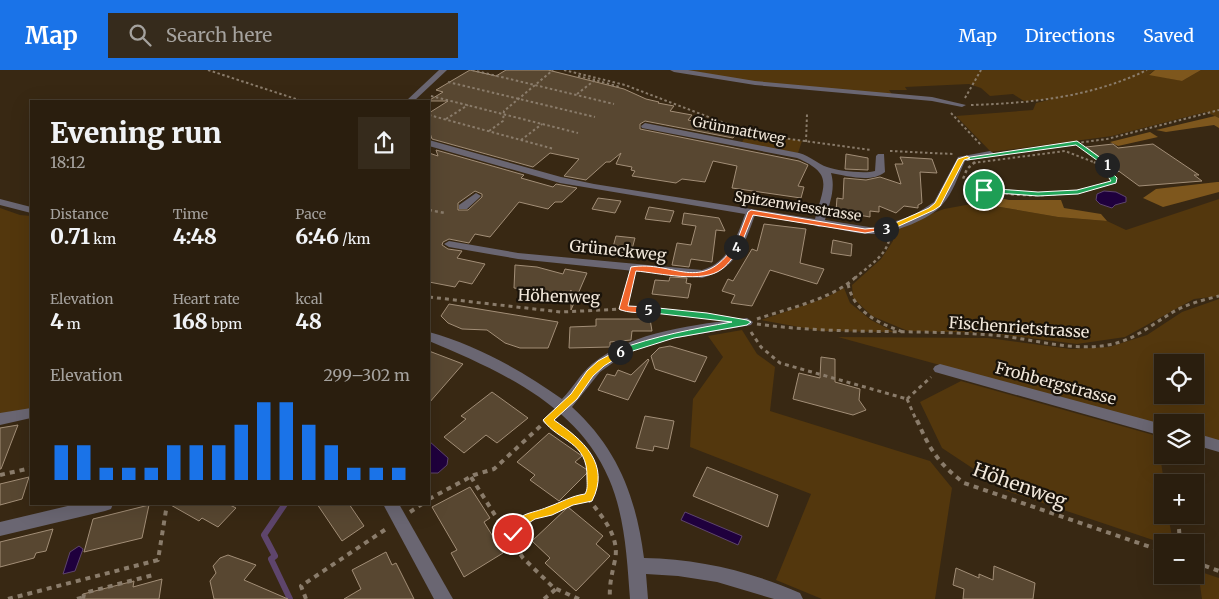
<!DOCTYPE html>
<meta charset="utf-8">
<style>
:root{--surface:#2a1e0e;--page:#362b1c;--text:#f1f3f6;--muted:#a5a29e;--line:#463c2e;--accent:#1a73e8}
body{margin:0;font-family:Merriweather,serif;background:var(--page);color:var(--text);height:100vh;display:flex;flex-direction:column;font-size:19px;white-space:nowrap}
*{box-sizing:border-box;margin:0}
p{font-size:16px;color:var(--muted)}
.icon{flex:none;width:28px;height:28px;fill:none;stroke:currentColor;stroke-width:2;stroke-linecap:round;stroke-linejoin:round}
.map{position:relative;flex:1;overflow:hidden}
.drawer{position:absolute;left:30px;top:30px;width:400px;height:405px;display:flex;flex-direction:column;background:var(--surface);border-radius:0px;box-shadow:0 5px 20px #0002,0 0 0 1px var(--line)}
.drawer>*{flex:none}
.controls{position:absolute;left:1154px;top:284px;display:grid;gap:10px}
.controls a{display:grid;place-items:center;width:50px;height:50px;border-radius:0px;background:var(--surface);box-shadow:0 5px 20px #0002,0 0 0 1px var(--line);font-size:25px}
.pin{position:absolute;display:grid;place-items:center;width:42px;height:42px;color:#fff;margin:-21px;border:2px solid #fff;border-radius:50%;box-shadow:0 1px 5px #0007}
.km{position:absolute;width:25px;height:25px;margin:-12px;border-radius:50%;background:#222;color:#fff;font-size:14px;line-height:25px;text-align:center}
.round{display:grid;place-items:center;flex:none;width:52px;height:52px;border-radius:0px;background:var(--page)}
.head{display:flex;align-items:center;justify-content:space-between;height:85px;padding:0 20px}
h1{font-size:28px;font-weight:800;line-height:38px}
.metrics{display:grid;grid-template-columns:repeat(3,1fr);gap:8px;height:85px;padding:5px 20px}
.metrics div{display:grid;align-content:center}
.metrics b{font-size:21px;font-weight:800}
.metrics small{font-size:14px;font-weight:400}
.metrics p{font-size:14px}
.chart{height:140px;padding:10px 20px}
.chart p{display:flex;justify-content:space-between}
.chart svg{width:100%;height:90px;margin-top:5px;stroke:var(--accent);stroke-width:6}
header{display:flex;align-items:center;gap:30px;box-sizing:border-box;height:70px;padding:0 25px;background:var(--accent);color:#fff}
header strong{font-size:24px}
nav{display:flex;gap:28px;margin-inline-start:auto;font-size:18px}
.search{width:350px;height:45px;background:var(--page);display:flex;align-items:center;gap:12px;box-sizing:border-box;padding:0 18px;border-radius:0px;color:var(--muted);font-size:19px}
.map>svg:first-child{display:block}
.green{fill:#53370d;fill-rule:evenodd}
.forest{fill:#7e571d}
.water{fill:#1f003d;stroke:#5e456c}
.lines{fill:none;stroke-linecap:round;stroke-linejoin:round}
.stream{stroke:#5e456c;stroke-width:6}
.building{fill:#584731;stroke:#a28e77;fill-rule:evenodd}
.path-far3{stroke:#8a7c6b;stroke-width:2;stroke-dasharray:2.5 2.5;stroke-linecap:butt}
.path-far2{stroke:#8a7c6b;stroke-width:2.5;stroke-dasharray:3 3;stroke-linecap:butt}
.path-far1{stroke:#8a7c6b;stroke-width:3;stroke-dasharray:4 4;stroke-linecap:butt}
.path{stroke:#8a7c6b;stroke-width:4;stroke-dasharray:5 5;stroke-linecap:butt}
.minor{fill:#6a6672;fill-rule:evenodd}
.split-1{fill:#22a559;stroke:#fff}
.split-2{fill:#22a559;stroke:#fff}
.split-3{fill:#f5b400;stroke:#fff}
.split-4{fill:#f0652b;stroke:#fff}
.split-5{fill:#f0652b;stroke:#fff}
.split-6{fill:#22a559;stroke:#fff}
.split-7{fill:#f5b400;stroke:#fff}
.labels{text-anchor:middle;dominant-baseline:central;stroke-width:4.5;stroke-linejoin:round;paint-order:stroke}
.far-street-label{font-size:14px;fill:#f1e7da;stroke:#1a130a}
.street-label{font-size:16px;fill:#f1e7da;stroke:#1a130a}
.near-street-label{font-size:19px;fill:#f1e7da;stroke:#1a130a}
</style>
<header>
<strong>Map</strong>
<div class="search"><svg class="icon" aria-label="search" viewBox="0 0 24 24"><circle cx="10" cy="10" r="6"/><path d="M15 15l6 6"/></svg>Search here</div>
<nav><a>Map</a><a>Directions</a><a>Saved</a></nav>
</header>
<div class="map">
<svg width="1219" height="529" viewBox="0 0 1219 529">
<rect width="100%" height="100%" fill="#382813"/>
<g class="green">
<path d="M682,0H1155L1149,4L1182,11L1201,0H1219V48L1206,42L1112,66L991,82L956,46L1033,40L1036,33L1052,29L1024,31L1013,24L990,26L981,18L969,14L905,17L907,20H889L894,27L736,10Z"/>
<path d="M748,63L802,71L798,83L744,74L742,72Z"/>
<path d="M1219,129V226L1194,229L1125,267L1077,274L990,263L908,261L872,246L853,228L852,215L881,189L893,171L892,162L907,153L944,139L977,133L1058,147L1107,151L1126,160Z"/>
<path d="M0,138L20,145L31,146V340L0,346Z"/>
<path d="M844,218L850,233L871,250L894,262L821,261L761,250L825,228Z"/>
<path d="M1219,229V371L1195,365V352H1162V356L838,267L988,268L1071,279L1109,277L1147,265L1182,242ZM1162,292H1195V325H1162Z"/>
<path d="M742,260L757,284L775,297L770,341L930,391L952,418L935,529H822L776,510L811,424L690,377L693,329L723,287L708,266Z"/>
<path d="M961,311L1157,366L1164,412L1162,445H1168L1173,472L1162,473L1007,421L942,378L920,332Z"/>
<path d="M1198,501L1219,508V529H1202Z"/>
</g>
<g class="forest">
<path d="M1155,0H1201L1182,11L1149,5Z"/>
<path d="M1215,46L1219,48V58L1214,55L1166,62L1156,60Z"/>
<path d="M1150,62L1158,67L1118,76L1110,72Z"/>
<path d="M1217,112H1219V122L1163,137L1143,128L1156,119Z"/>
<path d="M987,125L1009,130H1061L1064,138L1101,144L1107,151L1058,147L977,133L974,126Z"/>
</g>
<g class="water">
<path d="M1104,121L1116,122L1126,127V132L1115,135L1112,138L1100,134L1096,130L1097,124Z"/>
<path d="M429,371L448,388L447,395L438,403H429Z"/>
<path d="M685,442L742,466L738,475L681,450Z"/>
<path d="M79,476L83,479L75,501L63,504L70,482Z"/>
</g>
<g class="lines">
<path class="stream" d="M285,434L264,465L275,486L271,489L290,529"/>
</g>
<g class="building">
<path d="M470,0L496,6L506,0H548L624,19L646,29L659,32L658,33L674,36L670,41L692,45L688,50L731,59L730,61L736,64L733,68L645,51L640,54V59L799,91L808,95L798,116L804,117L801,128L732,118L737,96L713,91L705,112L682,109L676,113L632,106L635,101L631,100L632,97L616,94L621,83L610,92H606L586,110L564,106L579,89L550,83L533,97L432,69L429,60V43L448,31H428L443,22L436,20Z"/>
<path d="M1113,74L1118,78L1153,74L1199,105H1194L1202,111L1139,116L1086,77Z"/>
<path d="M436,80L524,105L521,108L553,117L556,114L577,118L562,132H555L548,139L519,132L490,167L475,164L469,173L449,169L443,172L442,175L448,179L462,181L457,188L485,194L472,214L459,211L455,217L429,212V83L438,86ZM475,121L482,124V127L468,140H458V133Z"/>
<path d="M846,84L868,88V100L845,99Z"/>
<path d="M900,87L932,89L937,103L920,102L922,133L918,135V138L904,136L896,143L879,136V142L870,141V147L836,141L837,128L843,129L844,108L866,110L880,107L901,114L895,94H903Z"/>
<path d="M598,128L621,131L615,143L592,139Z"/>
<path d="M649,137L674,141L670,152L645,149Z"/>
<path d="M684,143L719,148L725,161L716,160L712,192L691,189L689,197L672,195L677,173L691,175L696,156L682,154Z"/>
<path d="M764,154L806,159L800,193L824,199L817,214L770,200L752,236L731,233L735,225L722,221L728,209L733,211L752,179L757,181Z"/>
<path d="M616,166L635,168L631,183L612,181Z"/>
<path d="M833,170L852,174L851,186L831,183Z"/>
<path d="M515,195L537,197L563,204L565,199L587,203L571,240V220L566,232L527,225L529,220L514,218Z"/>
<path d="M670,207L687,208L686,213L691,214L688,228L652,224L655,210L669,211Z"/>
<path d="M449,234L479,239L558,252L548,278H520L505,273L487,260L462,259L448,253L441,246Z"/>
<path d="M596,249H650L652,261H632L631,270L610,272V277L569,278L570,257L596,256Z"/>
<path d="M670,276L707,287L695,312L655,299L651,286L659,278Z"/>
<path d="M429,281L463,294L429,333Z"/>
<path d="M821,287L835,289V312L860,319L859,330L866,340L853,345L793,329L799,303L820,308Z"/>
<path d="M648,289L649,290L628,330L598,320L607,304L615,306L618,300L631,305Z"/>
<path d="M492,322L528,348L497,373L486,365L464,383L444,367L466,349L461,346Z"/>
<path d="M645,346L674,351L668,379L654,376L653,381L636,378Z"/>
<path d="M18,355L1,399H0V358Z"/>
<path d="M549,363L582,386L575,392L589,401L559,431L530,410L535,405L517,392Z"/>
<path d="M707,397L778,425L768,457L693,426Z"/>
<path d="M29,407L22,429L0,435V414Z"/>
<path d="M470,417L490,448L484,452L503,483L464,507L451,483L457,480L432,437Z"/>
<path d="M169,434H228L236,438L218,457L202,448L199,451Z"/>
<path d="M317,434H349L364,456L342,471Z"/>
<path d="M149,435L142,468L84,482L93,449Z"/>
<path d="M568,437L603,466L596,474L610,486L576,521L545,493L550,488L532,471Z"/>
<path d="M53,459L46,481L36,483L34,488L0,497V472Z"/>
<path d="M386,482L392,495L396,493L414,529H344L361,519L352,500Z"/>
<path d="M228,485L256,495L244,510L288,529H214L210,511L216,503L213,496L220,488Z"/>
<path d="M994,496L1035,513L1033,529H963L964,519L953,515L956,498L979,508V504L993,510Z"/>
<path d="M162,509L159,529H83V524L134,511L133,517Z"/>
</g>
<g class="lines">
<g class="path-far3">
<path d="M208,0L302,31"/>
<path d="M472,0L614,34"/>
<path d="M564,0L625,15L753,64L871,80"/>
<path d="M578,6L595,10"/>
<path d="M448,12L595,47"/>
<path d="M577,24L595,10L620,17"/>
<path d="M431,26L578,63"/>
<path d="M965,28L981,0"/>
<path d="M971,35C1033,33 1091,27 1147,0"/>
<path d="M951,43L981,75"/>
<path d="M429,45L554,79"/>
<path d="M446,49L468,35"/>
<path d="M489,61L503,51L504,41L553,0"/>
<path d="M521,70L542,54"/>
<path d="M806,72L807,44"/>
<path d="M1078,73L1105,93"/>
<path d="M890,81L953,84"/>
<path d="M1002,83L1107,69L1219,40"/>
<path d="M973,93L1065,81L1096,93"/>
</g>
<g class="path-far2">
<path d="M975,92L967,99L963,109C1001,134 1073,126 1114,112L1108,102L1094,92"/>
<path d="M1104,92L1116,101L1108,102"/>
<path d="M429,140L445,143"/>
<path d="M855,208C866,198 886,186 889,170"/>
</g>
<g class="path-far1">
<path d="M848,214C854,243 880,254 906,263"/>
<path d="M429,227L561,242L623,239L704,245"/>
<path d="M623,239L631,208"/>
<path d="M757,249C789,238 830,230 856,207"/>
<path d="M757,254C835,265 913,259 992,265C1032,268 1072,283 1113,274C1135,269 1153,254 1173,242C1187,234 1203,230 1219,226"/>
<path d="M751,262L761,277L780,293L907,329"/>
<path d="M907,329L917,352"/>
<path d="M907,329L931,307"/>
<path d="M548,350L550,352"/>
<path d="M546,352L553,345"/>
</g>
<g class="path">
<path d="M548,350L569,365"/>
<path d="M917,350C930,380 938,393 964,413L1162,481"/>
<path d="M0,405L31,398"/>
<path d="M471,407L510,469"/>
<path d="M588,428C602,447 620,466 615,490C612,504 609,515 610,529"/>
<path d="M429,429L474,405L494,399L547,350"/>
<path d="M410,442L422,434"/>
<path d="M1179,459L1180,472"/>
<path d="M1195,492L1219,501"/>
<path d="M8,529L158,490L167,434"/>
<path d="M77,529L84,527"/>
<path d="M83,529L84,524L88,522L153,505"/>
<path d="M306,529L301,516L389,457"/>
<path d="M544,529L556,519"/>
<path d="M579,529L554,518L523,488L510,469L521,453L533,445L549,442L571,431L588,428L592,421V396"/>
</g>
<g class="minor">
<path d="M439,0H447L414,31H406Z"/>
<path d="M670,0H688L755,11L932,27L966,35L962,37L932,31L755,15L674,2Z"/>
<path d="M645,53L799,83C810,86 818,94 827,97C838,101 865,104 875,101L876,86L878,84H884L885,102C872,113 847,106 831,103C836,119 829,135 825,150L875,158L914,145L934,132L958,87L990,81L995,84L990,87L965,91C958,106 953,123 942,135C931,149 893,163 876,164C859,165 839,159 823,156L819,157L814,155L755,145C744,176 736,199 702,208L518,189L449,177L444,174L449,171L518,183L702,200C728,193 737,167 745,144L560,113L429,76V70L561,107L594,114L815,149C824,115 834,104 797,88L642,58L641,56Z"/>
<path d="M476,123L481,126L479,128L467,139H459V135Z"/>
<path d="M0,129L31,137V143L0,135Z"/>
<path d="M747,248L753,252L751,255L671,269L638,279L621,287L600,302L572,337C618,379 636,427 644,488C699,489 749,501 800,523L803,529H774L717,512L678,506L646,504L648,529H630C627,489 625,446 609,409C578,335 498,300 429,271V262C476,275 523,301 562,329C573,318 580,304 592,294C634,260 696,255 747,248Z"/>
<path d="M940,294L1162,354V366L935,302L933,299L935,296Z"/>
<path d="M31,338V348L0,355V343Z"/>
<path d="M1195,363L1219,370V382L1195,375Z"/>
<path d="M76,434H113L111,439L105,441L0,466V452Z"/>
<path d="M383,434H399L453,529H434Z"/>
</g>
</g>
<path class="split-1" d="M1105,94H1109L1119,101L1113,104L1117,108L1116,113L1078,124L1038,126L984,122L981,120L984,118L1038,122L1077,120L1111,111L1105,102L1111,100L1105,96Z"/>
<path class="split-2" d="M1077,71L1109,94V96H1105L1076,75L967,90L964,88Z"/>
<path class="split-3" d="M967,86L970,88L964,90L940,136L934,140L888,161H884V158L929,138L935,133L958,89Z"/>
<path class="split-4" d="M751,140L865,159L886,157L889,159L865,163L753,145L740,177L734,179L748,142Z"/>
<path class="split-5" d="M736,175L740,177C734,185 730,193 722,199C703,214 660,203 636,201L628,236L648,237L652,240C646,244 626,243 619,239L631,197C674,190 701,225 734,176Z"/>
<path class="split-6" d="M648,237L707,243L747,250L751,252L747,255L674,268L620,285L617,284V280C655,266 693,259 732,252L645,242L644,240Z"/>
<path class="split-7" d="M620,279L623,280V284L604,296L593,306L577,329L554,350C583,370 611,394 592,431L573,435L552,445L535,449L524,456L517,467H509L508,464C518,441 529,445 548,437C562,432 571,426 585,424C588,419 587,414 587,408C588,371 559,372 543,350L571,324L587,301L598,291Z"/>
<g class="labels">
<g class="far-street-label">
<text transform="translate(739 60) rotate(11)">Grünmattweg</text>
<text transform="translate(798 136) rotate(9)">Spitzenwiesstrasse</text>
</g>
<g class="street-label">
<text transform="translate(618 180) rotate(6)">Grüneckweg</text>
<text transform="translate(559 226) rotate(2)">Höhenweg</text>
<text transform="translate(1019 257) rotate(4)">Fischenrietstrasse</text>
<text transform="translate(1056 313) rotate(15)">Frohbergstrasse</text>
</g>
<g class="near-street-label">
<text transform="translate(1020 415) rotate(20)">Höhenweg</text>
</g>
</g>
</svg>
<div class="controls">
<a><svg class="icon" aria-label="locate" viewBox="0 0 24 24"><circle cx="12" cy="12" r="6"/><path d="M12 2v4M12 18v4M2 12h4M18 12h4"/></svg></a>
<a><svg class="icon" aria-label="layers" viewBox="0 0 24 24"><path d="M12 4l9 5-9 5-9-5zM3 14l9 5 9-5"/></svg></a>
<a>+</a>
<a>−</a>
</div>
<div class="pin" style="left:984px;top:120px;background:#1e9e55"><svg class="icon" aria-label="arrive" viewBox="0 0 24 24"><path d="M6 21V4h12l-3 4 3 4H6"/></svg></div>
<div class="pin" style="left:513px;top:464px;background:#d93025"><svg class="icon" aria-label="check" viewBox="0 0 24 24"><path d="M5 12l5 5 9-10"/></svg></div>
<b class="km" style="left:1107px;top:95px">1</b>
<b class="km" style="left:886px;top:159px">3</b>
<b class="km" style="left:736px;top:177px">4</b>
<b class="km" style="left:648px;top:240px">5</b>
<b class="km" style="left:620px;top:282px">6</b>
<section class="drawer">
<div class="head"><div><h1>Evening run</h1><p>18:12</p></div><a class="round"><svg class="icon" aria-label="share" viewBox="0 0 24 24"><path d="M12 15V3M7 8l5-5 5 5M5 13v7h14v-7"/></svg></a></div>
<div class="metrics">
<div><p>Distance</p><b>0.71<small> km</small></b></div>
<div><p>Time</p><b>4:48</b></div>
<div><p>Pace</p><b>6:46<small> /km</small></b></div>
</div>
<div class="metrics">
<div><p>Elevation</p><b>4<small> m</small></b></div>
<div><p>Heart rate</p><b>168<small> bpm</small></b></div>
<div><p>kcal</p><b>48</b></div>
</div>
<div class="chart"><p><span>Elevation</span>299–302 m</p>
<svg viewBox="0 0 160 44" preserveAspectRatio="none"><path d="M5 44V27M15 44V27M25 44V38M35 44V38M45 44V38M55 44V27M65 44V27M75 44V27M85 44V17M95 44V6M105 44V6M115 44V17M125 44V27M135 44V38M145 44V38M155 44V38"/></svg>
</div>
</section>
</div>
